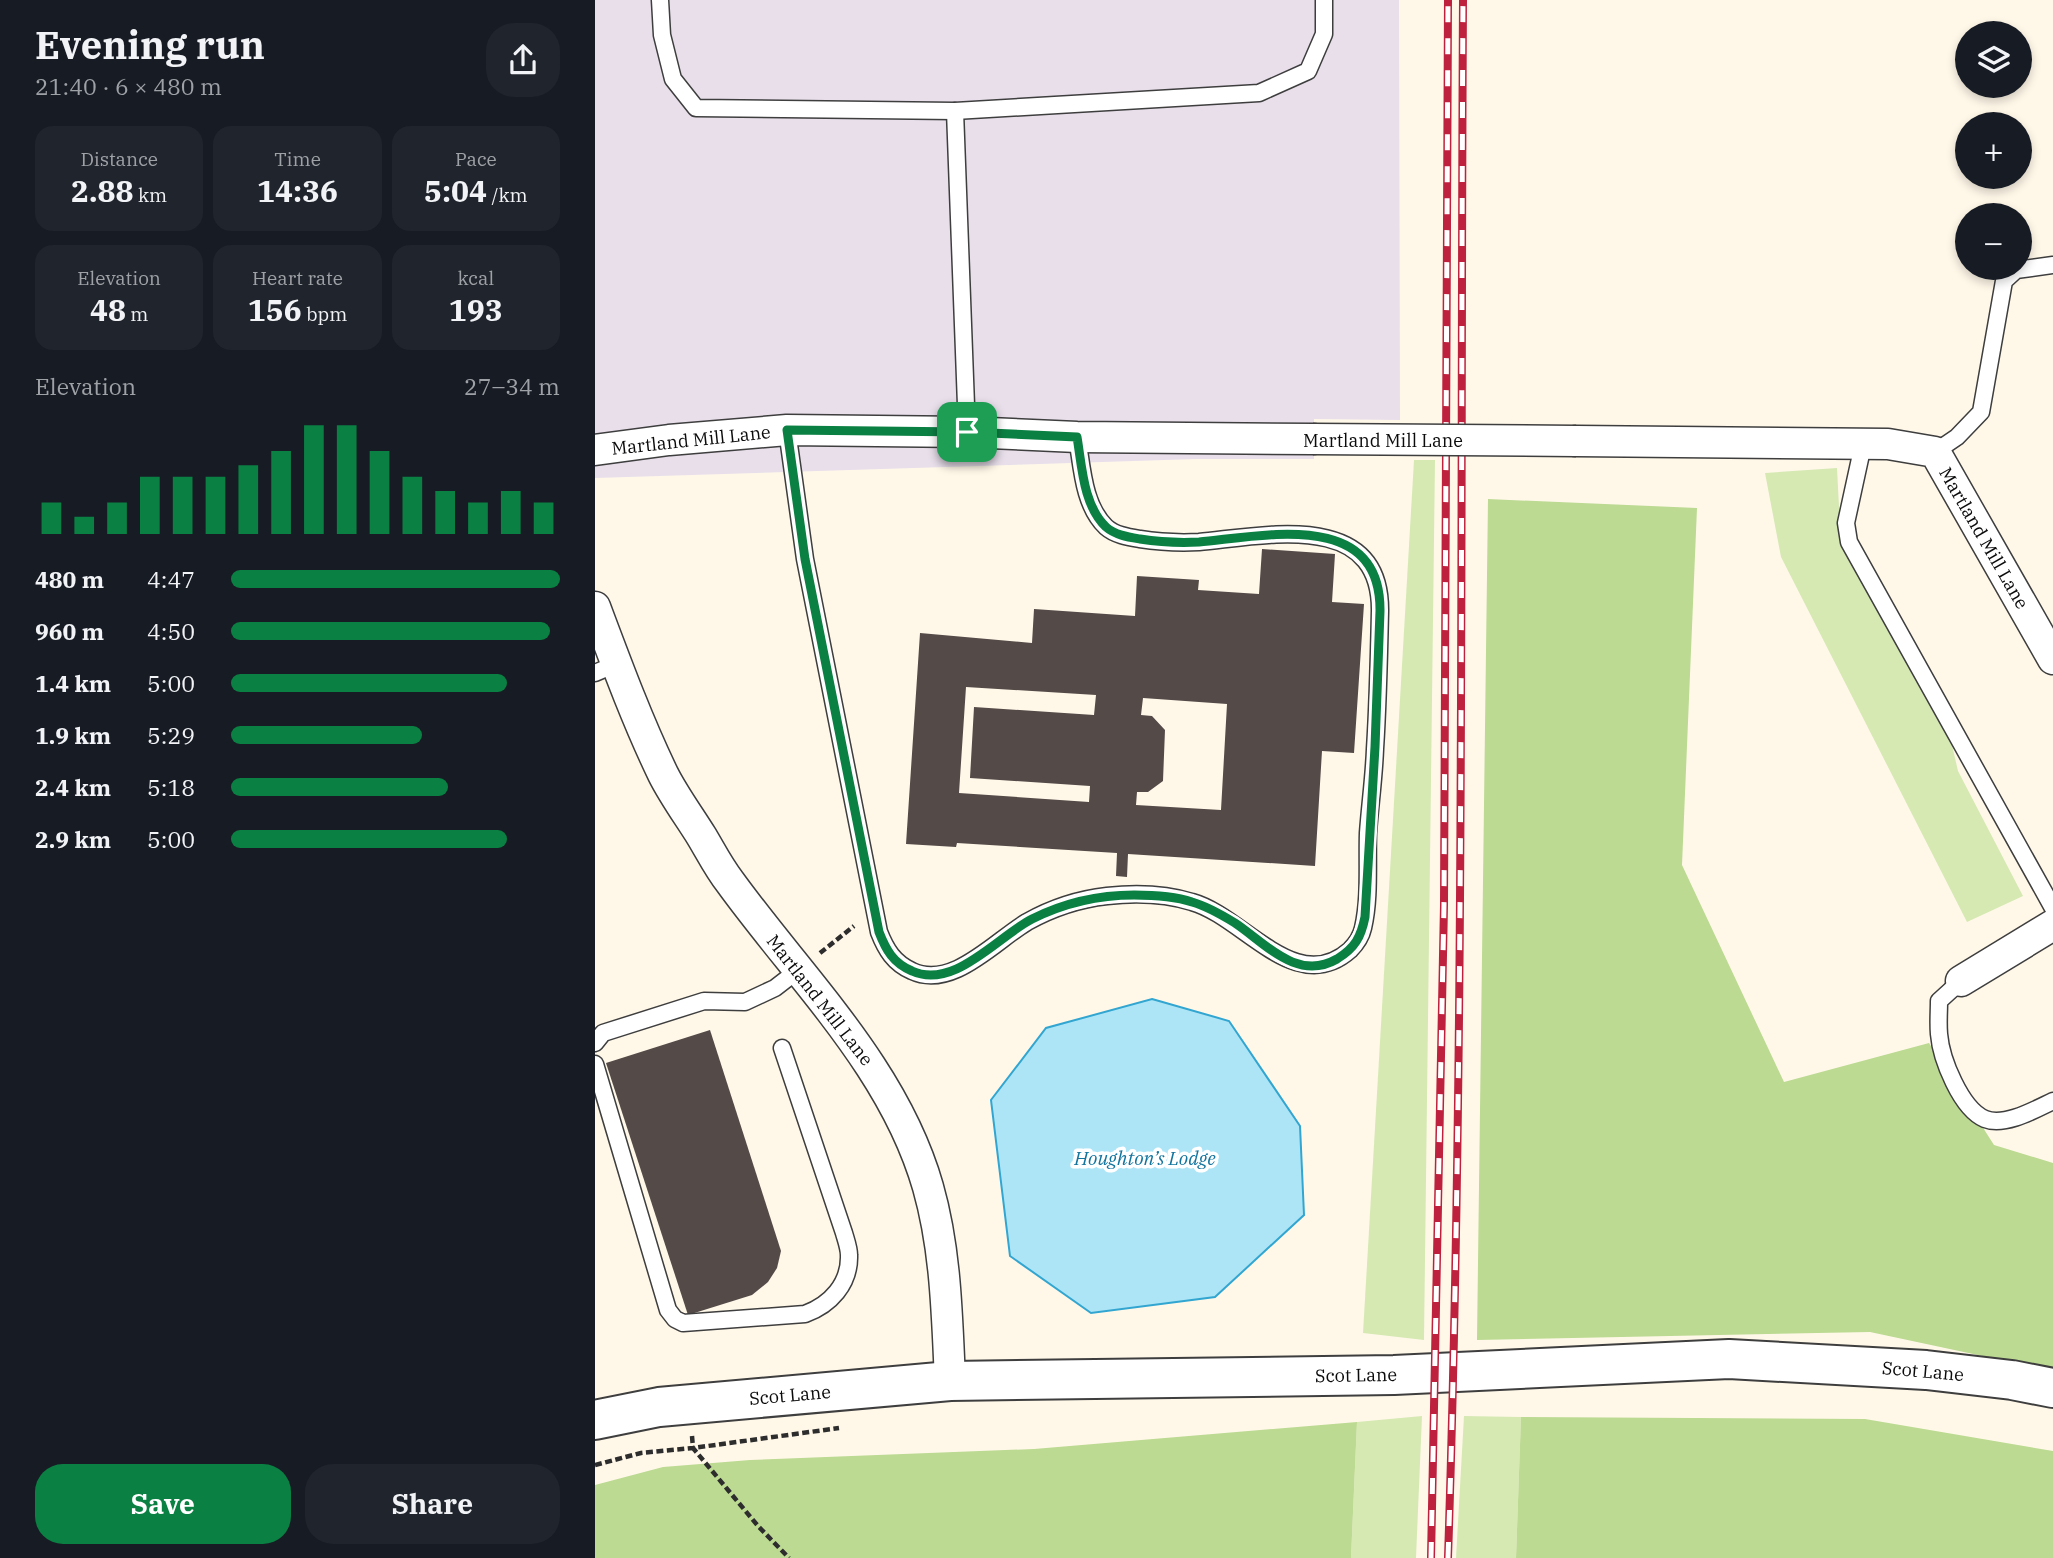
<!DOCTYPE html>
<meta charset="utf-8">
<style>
:root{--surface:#171b24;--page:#20242c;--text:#f1f3f6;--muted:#9ea1a6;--accent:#0b8043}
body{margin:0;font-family:"IBM Plex Serif",serif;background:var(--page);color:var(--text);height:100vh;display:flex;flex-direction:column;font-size:26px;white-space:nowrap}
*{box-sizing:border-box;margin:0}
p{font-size:23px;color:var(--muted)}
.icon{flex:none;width:38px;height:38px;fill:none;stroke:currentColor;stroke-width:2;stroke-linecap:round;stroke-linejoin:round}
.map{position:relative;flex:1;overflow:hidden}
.panel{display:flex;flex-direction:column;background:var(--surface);width:595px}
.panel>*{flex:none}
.controls{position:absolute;left:1360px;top:21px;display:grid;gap:14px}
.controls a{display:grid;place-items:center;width:77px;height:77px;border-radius:50%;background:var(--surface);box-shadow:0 4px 10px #0003;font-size:35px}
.pin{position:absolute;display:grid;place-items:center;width:60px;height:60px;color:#fff;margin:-30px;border-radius:14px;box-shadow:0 4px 10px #0006}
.round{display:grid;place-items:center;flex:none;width:74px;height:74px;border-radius:28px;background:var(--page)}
.summary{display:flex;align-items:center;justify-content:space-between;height:119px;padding:0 35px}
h1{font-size:38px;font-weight:800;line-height:52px}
.figures{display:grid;grid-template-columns:repeat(3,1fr);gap:10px;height:119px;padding:7px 35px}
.figures div{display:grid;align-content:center;border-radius:18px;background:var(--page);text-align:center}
.figures b{font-size:30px;font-weight:800}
.figures small{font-size:19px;font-weight:400}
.figures p{font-size:19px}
.chart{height:196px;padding:14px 35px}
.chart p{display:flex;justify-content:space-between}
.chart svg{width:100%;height:126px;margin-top:7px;stroke:var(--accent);stroke-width:6}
.button{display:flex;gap:14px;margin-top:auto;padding:14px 35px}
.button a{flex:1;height:80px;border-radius:28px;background:var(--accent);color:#fff;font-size:28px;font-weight:800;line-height:80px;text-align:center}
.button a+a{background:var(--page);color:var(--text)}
ul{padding:0 35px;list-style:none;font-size:23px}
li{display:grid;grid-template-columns:112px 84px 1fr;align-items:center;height:52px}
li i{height:18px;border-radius:9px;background:var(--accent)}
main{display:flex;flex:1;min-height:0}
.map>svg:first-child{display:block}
.industrial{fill:#e8dfeb}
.green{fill:#d6e9b3}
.forest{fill:#bcda92}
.water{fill:#ade5f7;stroke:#32a6d0;stroke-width:2}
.building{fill:#544a47;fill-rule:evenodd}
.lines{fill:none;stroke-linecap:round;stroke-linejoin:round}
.service-casing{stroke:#3e3e3e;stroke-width:19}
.minor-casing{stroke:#3e3e3e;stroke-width:33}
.tertiary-casing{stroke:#3e3e3e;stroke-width:42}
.path{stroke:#2d2d2d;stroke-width:4.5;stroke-dasharray:7 3.5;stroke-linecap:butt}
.service{stroke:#fff;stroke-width:16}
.minor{stroke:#fff;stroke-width:30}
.tertiary{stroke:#fff;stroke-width:38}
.rail-casing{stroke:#bd213d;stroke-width:8}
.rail{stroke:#fff;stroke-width:5;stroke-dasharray:16;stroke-linecap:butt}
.minor-bridge-casing{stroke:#3e3e3e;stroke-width:33;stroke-linecap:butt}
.minor-bridge{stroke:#fff;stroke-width:30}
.route-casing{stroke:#fff;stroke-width:14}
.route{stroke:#0b8043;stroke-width:9}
.labels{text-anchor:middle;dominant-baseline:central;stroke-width:7;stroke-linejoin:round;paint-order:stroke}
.street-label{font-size:18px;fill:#0b0b0b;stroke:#fff}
.water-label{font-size:19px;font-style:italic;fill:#13749e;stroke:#fff}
</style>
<main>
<section class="panel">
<div class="summary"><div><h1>Evening run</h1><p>21:40 · 6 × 480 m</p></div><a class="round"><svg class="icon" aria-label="share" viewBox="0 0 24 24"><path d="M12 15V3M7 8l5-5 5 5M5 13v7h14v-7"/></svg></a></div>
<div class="figures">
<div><p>Distance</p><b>2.88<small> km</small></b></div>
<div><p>Time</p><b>14:36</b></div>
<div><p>Pace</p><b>5:04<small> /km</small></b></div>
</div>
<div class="figures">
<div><p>Elevation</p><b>48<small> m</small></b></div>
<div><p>Heart rate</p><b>156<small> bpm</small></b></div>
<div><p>kcal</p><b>193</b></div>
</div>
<div class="chart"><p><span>Elevation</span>27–34 m</p>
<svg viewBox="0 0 160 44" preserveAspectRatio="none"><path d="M5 44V33M15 44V38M25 44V33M35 44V24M45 44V24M55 44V24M65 44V20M75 44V15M85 44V6M95 44V6M105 44V15M115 44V24M125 44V29M135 44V33M145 44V29M155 44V33"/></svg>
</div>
<ul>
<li><b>480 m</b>4:47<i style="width:100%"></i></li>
<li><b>960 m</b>4:50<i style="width:97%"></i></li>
<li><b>1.4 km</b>5:00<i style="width:84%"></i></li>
<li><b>1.9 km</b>5:29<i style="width:58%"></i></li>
<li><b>2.4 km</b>5:18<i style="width:66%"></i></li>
<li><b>2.9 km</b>5:00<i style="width:84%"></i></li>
</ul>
<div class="button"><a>Save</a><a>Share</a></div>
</section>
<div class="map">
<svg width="1458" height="1558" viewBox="0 0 1458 1558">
<rect width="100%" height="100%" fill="#fff8e9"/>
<path class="industrial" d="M0,0H804L805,420L719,419V459H601L0,478Z"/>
<g class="green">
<path d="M819,460H840L829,1340L768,1333Z"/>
<path d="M1242,468L1246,545L1357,745L1363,771L1428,896L1372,922L1186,557L1170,473Z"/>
<path d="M827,1416L821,1558H756L762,1422Z"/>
<path d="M869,1416L926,1417L921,1558H861Z"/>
</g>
<g class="forest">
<path d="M893,499L1102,508L1087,865L1189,1082L1334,1043L1399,1145L1458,1163V1371L1275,1332L882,1340Z"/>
<path d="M926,1417L1270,1419L1458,1451V1558H921Z"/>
<path d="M762,1422L756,1558H0V1485L68,1467L155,1460L439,1449Z"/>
</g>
<path class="water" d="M557,999L634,1021L705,1126L709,1215L620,1297L496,1313L415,1256L396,1100L451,1028Z"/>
<g class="building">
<path d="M667,549L740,554L737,602L769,604L759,753L727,751L720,866L533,854L532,877L521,876L522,853L362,843L361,847L311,844L325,633L437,643L439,609L540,616L542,576L604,580L603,590L664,594ZM371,687L501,695L499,715L379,707L375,778L495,786L494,802L364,793ZM548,698L632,704L626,810L541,805L542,792H553L568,781L570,730L557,716L546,715Z"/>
<path d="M115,1030L186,1251L182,1268L173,1282L157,1295L93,1315L11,1063Z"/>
</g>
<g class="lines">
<g class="service-casing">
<g id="service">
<path d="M65,0L67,35L78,79L101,108L360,111L664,93L713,71L729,34V0"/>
<path d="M360,111L372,432"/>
<path d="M192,430L210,559L284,932C291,950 299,963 317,971C357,990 400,941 432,922C457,908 485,899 512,896C539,893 571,894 597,902C648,916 701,998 755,950C761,944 766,937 768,928C775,898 772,864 773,833C775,805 779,777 780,749C783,703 784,657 785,611C786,509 670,536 604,542C584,543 564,542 545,539C533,537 520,535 511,527C488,505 487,466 482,437"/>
<path d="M1268,445L1251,523L1254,542L1458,908"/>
<path d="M1340,452L1362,437L1386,412L1409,281L1421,270L1458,265"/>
<path d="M0,673L21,664"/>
<path d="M1366,981L1344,1001C1344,1012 1343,1023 1344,1034C1346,1059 1366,1109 1390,1119C1410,1127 1441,1109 1458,1101"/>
<path d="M0,1043L8,1033L109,1001L150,1002L180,988L202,971"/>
<path d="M0,1064L73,1310L80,1319L88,1323L210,1314C235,1305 255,1284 254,1255C254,1248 251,1240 249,1233L187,1048"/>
</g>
</g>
<g class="minor-casing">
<g id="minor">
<path d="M981,441L1293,444L1340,452L1458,659"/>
<path d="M0,450L74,440L192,430L372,432L482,437L718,439"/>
<path d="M0,607C21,663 42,720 68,774C79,796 94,816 107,837C116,852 124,868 135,882C206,980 299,1068 333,1187C351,1250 352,1316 355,1381"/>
<path d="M1366,981L1458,925"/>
</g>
</g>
<g class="tertiary-casing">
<path id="tertiary" d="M0,1420L64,1407L355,1381L799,1375L1134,1359L1331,1370L1417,1380L1458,1388"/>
</g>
<g class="path">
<path d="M225,953L259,926"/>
<path d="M97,1436L98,1448L163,1526L194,1558"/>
<path d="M0,1465L46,1453L98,1448L244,1428"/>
</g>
<use href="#service" class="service"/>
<use href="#minor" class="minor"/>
<use href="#tertiary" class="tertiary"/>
<g class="rail-casing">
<g id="rail">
<path d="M836,1558L849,905L853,0"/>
<path d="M853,1558C870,1039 865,519 868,0"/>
</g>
</g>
<use href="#rail" class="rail"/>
<g class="minor-bridge-casing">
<path id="minor-bridge" d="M718,439L981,441"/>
</g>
<use href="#minor-bridge" class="minor-bridge"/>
</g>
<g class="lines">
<g class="route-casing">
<path id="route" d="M192,430L372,432L482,437C487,466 488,505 511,527C520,535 533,537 545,539C564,542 584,543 604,542C670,536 786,509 785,611L780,747L770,917C766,937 760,948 742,959C702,982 670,943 640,923C627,915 611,906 597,902C579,896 558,895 539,895C504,895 469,903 437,919C402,937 359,990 317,971C298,963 291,950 284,932L210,559Z"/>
</g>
<use href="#route" class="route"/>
</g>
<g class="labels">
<g class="street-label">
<text transform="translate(96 440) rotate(-6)">Martland Mill Lane</text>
<text x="788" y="440">Martland Mill Lane</text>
<text transform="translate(1389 538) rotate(60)">Martland Mill Lane</text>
<text transform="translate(225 1000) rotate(52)">Martland Mill Lane</text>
<text transform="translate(1328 1371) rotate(5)">Scot Lane</text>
<text transform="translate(761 1375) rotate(-1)">Scot Lane</text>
<text transform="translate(195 1395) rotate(-5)">Scot Lane</text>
</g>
<g class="water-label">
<text x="550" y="1158">Houghton’s Lodge</text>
</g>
</g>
</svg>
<div class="controls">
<a><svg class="icon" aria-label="layers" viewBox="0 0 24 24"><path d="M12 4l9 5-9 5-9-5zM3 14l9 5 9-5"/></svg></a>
<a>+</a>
<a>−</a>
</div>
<div class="pin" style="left:372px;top:432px;background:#1e9e55"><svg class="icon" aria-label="arrive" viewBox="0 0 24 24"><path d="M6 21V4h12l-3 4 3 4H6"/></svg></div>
</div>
</main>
